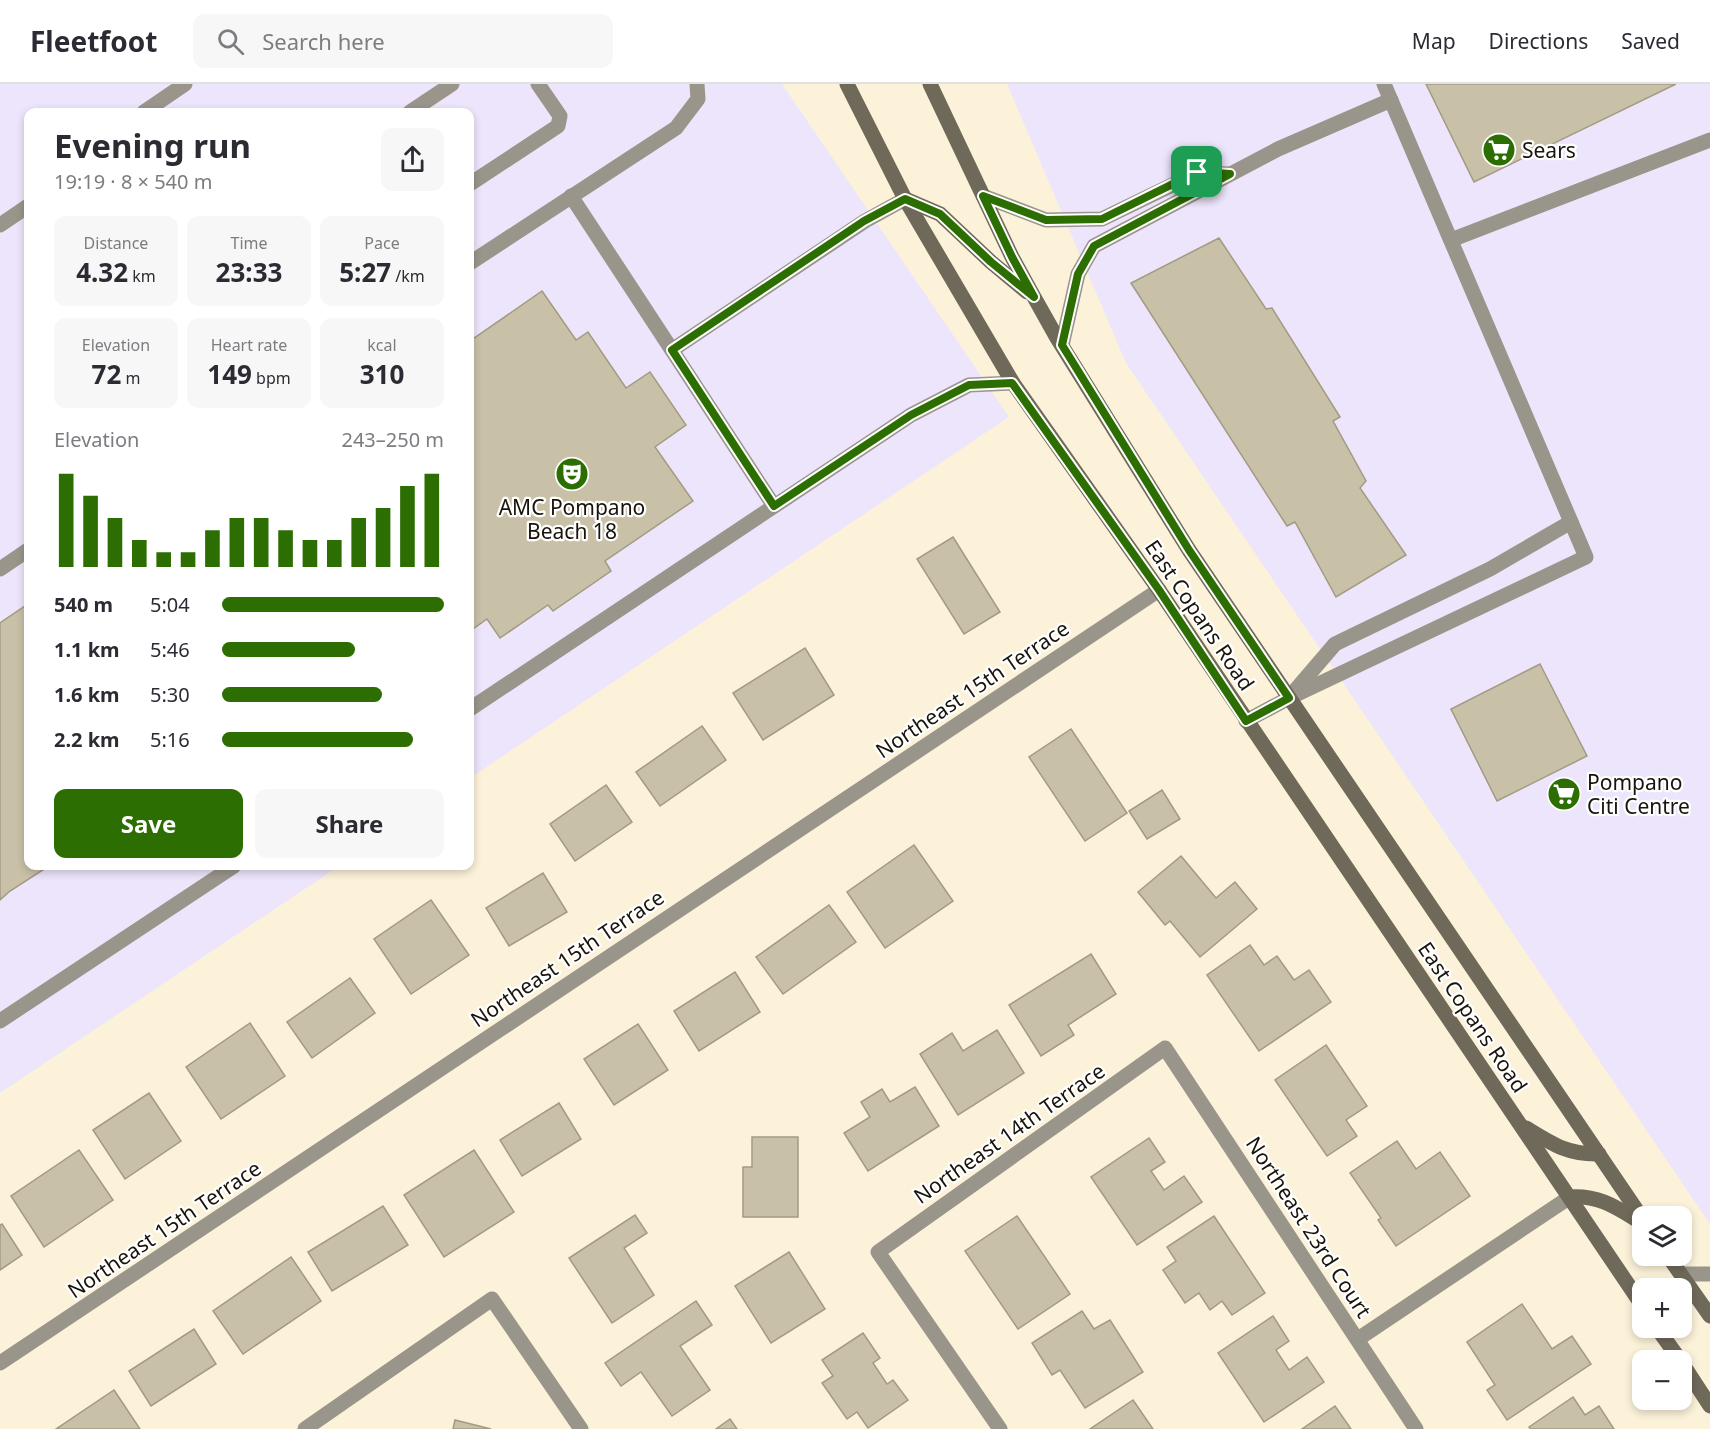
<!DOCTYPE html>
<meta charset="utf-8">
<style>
:root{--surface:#fff;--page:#f7f7f7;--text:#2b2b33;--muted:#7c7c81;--line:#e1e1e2;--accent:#2d6e02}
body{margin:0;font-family:"Noto Sans",sans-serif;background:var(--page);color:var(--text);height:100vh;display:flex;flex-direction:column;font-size:22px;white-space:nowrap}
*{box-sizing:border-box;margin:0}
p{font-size:20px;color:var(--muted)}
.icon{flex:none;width:33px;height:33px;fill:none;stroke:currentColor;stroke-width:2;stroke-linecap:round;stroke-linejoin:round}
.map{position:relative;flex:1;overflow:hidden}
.sheet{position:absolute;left:24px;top:24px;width:450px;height:762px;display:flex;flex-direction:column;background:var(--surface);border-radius:12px;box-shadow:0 3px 9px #0003}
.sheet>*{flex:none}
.fabs{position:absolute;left:1632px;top:1122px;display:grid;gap:12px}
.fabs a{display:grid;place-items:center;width:60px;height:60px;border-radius:12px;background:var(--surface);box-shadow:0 3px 9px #0003;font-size:30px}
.pin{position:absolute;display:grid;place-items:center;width:51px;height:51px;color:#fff;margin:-26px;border-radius:12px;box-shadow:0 3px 9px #0006}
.round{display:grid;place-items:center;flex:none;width:63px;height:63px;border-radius:12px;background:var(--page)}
.summary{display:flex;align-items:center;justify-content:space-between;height:102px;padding:0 30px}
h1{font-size:33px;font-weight:700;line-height:45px}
.figures{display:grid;grid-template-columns:repeat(3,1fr);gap:9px;height:102px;padding:6px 30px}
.figures div{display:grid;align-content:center;border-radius:12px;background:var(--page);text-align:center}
.figures b{font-size:26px;font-weight:700}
.figures small{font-size:16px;font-weight:400}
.figures p{font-size:16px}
.chart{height:168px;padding:12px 30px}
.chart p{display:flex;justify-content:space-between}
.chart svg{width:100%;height:108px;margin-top:6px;stroke:var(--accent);stroke-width:6}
.cta{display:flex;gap:12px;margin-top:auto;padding:12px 30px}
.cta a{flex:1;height:69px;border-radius:12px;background:var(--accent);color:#fff;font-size:24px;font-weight:700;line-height:69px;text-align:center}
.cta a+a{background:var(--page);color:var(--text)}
ul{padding:0 30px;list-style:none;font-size:20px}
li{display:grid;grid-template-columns:96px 72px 1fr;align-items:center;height:45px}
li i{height:15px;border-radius:8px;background:var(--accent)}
header{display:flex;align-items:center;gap:36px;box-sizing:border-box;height:84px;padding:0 30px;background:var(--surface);border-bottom:2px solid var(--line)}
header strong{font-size:28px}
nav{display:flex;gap:33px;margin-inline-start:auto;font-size:21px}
.search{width:420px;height:54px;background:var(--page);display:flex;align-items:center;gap:15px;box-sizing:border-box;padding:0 21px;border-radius:12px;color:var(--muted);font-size:22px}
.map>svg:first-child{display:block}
.commercial{fill:#ece5fb}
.building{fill:#c9c0a8;stroke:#a39a83;stroke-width:1.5}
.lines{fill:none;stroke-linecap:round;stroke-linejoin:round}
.lane{stroke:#9a958b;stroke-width:15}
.street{stroke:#9a958b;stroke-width:15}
.secondary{stroke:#6f695a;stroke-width:15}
.route-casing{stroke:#fff;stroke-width:12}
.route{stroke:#2d6e02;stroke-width:8}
.labels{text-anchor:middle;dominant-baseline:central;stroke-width:4.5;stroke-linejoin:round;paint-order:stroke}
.poi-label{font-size:21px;fill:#18140c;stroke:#fff;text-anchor:start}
.street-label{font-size:21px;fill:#18140c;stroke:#fff}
</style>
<header>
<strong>Fleetfoot</strong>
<div class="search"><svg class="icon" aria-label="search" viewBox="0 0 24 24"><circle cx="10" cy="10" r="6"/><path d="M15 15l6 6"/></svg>Search here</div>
<nav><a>Map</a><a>Directions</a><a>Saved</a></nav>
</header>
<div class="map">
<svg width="1710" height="1345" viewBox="0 0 1710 1345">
<rect width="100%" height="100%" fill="#fcf2da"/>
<g class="commercial">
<path d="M0,0H782L1009,333L470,694V28H28V782H339L0,1009Z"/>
<path d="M1007,0H1710V1140L1126,279Z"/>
</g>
<g class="building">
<path d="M1426,0H1676L1474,98Z"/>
<path d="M1219,154L1266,225L1272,224L1340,333L1333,337L1366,397L1360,404L1406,471L1336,513L1295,438L1287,442L1131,199Z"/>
<path d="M542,207L576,256L588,248L626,304L650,288L686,341L655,363L693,417L605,477L611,487L553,527L548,521L500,554L487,535L470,547V257Z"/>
<path d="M953,453L1000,528L964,550L917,475Z"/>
<path d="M28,520V782H49L10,807L0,816V539Z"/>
<path d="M805,564L834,611L763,656L733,609Z"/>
<path d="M1540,580L1587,672L1497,717L1451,625Z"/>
<path d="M702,642L726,676L660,722L636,688Z"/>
<path d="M1071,645L1127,729L1085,757L1029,673Z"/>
<path d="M606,701L632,738L575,777L550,740Z"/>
<path d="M1162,706L1180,735L1147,755L1129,727Z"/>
<path d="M914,761L953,817L885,864L847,808Z"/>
<path d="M1181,772L1216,814L1235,798L1257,825L1200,873L1170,837L1165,841L1138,808Z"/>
<path d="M543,789L567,828L509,862L486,824Z"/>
<path d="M431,816L469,871L411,910L374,855Z"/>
<path d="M829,821L856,858L783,910L756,873Z"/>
<path d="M1250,861L1264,881L1277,872L1294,896L1309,886L1331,918L1259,967L1207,891Z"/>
<path d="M1091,870L1116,910L1068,941L1074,951L1041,972L1009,921Z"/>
<path d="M735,888L760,928L699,967L674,927Z"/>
<path d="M350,894L375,929L312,974L287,938Z"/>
<path d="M250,939L285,992L221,1035L186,983Z"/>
<path d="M638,940L668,986L614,1021L584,975Z"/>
<path d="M997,946L1024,989L958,1031L920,970L952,949L963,967Z"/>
<path d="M1326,961L1367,1022L1346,1036L1357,1052L1327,1072L1275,996Z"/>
<path d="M915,1003L939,1042L868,1087L844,1049L870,1033L861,1018L882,1005L890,1018Z"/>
<path d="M149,1009L181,1057L125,1095L93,1046Z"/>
<path d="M559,1019L581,1055L522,1092L500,1056Z"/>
<path d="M752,1053H798V1133H743V1083H752Z"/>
<path d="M1149,1054L1165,1078L1151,1087L1164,1106L1184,1092L1202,1118L1137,1161L1091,1093Z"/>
<path d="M1397,1057L1416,1085L1440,1068L1470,1112L1396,1162L1378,1136L1381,1134L1350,1089Z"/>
<path d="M79,1066L113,1116L44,1163L11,1112Z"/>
<path d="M474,1066L514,1128L444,1173L404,1111Z"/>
<path d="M383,1122L408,1161L332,1207L308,1168Z"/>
<path d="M635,1131L647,1149L624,1164L654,1211L612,1239L569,1174Z"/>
<path d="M1017,1132L1070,1210L1018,1245L965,1167Z"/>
<path d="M1214,1132L1265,1209L1232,1231L1222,1217L1210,1226L1199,1209L1185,1219L1163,1186L1176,1177L1167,1163Z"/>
<path d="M2,1140L22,1171L0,1186V1141Z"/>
<path d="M789,1168L825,1225L771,1259L735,1202Z"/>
<path d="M291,1173L321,1217L243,1270L213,1227Z"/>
<path d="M696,1217L712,1241L680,1262L710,1306L672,1332L641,1288L621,1302L605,1279Z"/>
<path d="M1522,1220L1552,1265L1572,1252L1591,1280L1507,1336L1487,1306L1495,1301L1467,1258Z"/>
<path d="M1082,1227L1094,1245L1110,1236L1143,1288L1085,1324L1060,1286L1052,1291L1032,1259Z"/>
<path d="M1273,1232L1289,1257L1276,1266L1289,1286L1307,1273L1324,1298L1264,1338L1218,1269Z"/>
<path d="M194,1245L216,1280L151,1322L129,1287Z"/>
<path d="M863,1249L880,1274L873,1279L887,1300L893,1296L908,1316L868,1344L857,1328L847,1335L822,1299L833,1292L822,1276Z"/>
<path d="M114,1306L140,1345H56Z"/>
<path d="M1573,1313L1585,1331L1599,1322L1614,1345H1531L1529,1343Z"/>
<path d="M1133,1316L1153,1345H1090Z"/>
<path d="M1335,1322L1351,1345H1302Z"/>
<path d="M730,1335L737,1345H716Z"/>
<path d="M455,1336L491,1345H453Z"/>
</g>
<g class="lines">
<g class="lane">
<path d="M144,28L185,0"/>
<path d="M410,28L452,0"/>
<path d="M470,100L558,42L560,32L538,0"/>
<path d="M571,112L774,422"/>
<path d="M983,112L1046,136L1102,135L1197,89L1230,90"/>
<path d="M0,141L28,122"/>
<path d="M1451,156L1710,56"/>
<path d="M470,179L676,44L698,15L697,0"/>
<path d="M1062,261L1078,190L1094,162L1278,65L1391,16"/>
<path d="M672,266L865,137L905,115"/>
<path d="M0,485L28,466"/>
<path d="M1293,609L1335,560L1490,485L1571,438"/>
<path d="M470,625L911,331L969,301L1013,299"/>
<path d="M1246,637L1289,614L1586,473L1384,0"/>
<path d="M0,937L234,782"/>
<path d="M1681,1190H1710"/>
</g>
<g class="street">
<path d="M1358,1255L1570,1113"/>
<path d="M0,1279L1159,506"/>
<path d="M305,1345L492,1215L581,1345"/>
<path d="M1000,1345L878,1168L1165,964L1416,1345"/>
</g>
<g class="secondary">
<path d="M847,0L905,115L1013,299L1159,506L1642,1221"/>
<path d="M930,0L1012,173L1034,213L1057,254L1189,466L1642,1134"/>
<path d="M905,115L940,130L991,178L1027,208"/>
<path d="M1526,1044C1552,1060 1568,1071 1599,1070"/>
<path d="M1570,1113C1600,1111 1617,1124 1642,1139"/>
<path d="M1668,1172L1710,1232"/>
<path d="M1657,1244L1680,1276"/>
<path d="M1682,1279L1710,1322"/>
</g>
</g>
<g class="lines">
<g class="route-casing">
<path id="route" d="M1197,88L1230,90L1094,162L1078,190L1062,261L1189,466L1289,614L1246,637L1159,506L1012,299L969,301L911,331L774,422L672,266L864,137L905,115L940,130L991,178L1034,213L1012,173L983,112L1046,136L1102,135Z"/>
</g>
<use href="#route" class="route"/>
</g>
<defs>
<g id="supermarket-disc" transform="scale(1.725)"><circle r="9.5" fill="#2d6e02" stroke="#fff"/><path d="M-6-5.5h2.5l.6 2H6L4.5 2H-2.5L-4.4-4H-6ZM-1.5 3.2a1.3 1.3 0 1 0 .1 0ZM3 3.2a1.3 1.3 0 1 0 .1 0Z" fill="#fff"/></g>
<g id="theatre-disc" transform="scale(1.725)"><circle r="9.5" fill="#2d6e02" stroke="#fff"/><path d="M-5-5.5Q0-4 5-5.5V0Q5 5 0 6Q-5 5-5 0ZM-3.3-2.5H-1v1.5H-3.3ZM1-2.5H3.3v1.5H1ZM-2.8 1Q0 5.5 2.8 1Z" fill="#fff"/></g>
</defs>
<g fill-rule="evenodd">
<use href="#supermarket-disc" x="1499" y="66"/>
<use href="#theatre-disc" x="572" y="390"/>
<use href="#supermarket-disc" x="1564" y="710"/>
</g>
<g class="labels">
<g class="poi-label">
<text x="1522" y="66">Sears</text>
<text x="572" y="423" text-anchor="middle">AMC Pompano<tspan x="572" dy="24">Beach 18</tspan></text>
<text x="1587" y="698">Pompano<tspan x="1587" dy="24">Citi Centre</tspan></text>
</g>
<g class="street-label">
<text transform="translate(1200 531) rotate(56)">East Copans Road</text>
<text transform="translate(972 605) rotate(-34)">Northeast 15th Terrace</text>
<text transform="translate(567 874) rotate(-34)">Northeast 15th Terrace</text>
<text transform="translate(1473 933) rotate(56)">East Copans Road</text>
<text transform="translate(1009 1049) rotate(-35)">Northeast 14th Terrace</text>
<text transform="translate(1309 1143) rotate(57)">Northeast 23rd Court</text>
<text transform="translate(164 1145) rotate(-34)">Northeast 15th Terrace</text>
</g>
</g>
</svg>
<div class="fabs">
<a><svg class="icon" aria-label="layers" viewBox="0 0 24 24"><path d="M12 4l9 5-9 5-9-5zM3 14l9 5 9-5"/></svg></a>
<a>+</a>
<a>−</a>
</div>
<div class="pin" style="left:1197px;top:88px;background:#1e9e55"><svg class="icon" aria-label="arrive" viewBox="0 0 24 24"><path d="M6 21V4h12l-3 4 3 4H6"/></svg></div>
<section class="sheet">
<div class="summary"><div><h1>Evening run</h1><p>19:19 · 8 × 540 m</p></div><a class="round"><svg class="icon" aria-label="share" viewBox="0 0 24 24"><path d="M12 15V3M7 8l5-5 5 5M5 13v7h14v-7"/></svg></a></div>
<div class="figures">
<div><p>Distance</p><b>4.32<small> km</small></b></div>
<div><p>Time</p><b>23:33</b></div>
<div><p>Pace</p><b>5:27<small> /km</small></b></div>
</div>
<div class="figures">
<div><p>Elevation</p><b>72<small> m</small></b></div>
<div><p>Heart rate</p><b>149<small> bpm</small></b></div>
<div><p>kcal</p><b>310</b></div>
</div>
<div class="chart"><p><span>Elevation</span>243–250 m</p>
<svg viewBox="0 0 160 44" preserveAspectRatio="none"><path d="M5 44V6M15 44V15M25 44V24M35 44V33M45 44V38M55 44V38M65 44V29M75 44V24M85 44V24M95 44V29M105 44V33M115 44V33M125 44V24M135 44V20M145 44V11M155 44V6"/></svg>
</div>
<ul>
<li><b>540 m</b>5:04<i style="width:100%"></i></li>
<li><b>1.1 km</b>5:46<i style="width:60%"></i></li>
<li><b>1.6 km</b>5:30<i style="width:72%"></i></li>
<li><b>2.2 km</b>5:16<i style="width:86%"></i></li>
</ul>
<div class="cta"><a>Save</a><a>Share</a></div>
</section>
</div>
